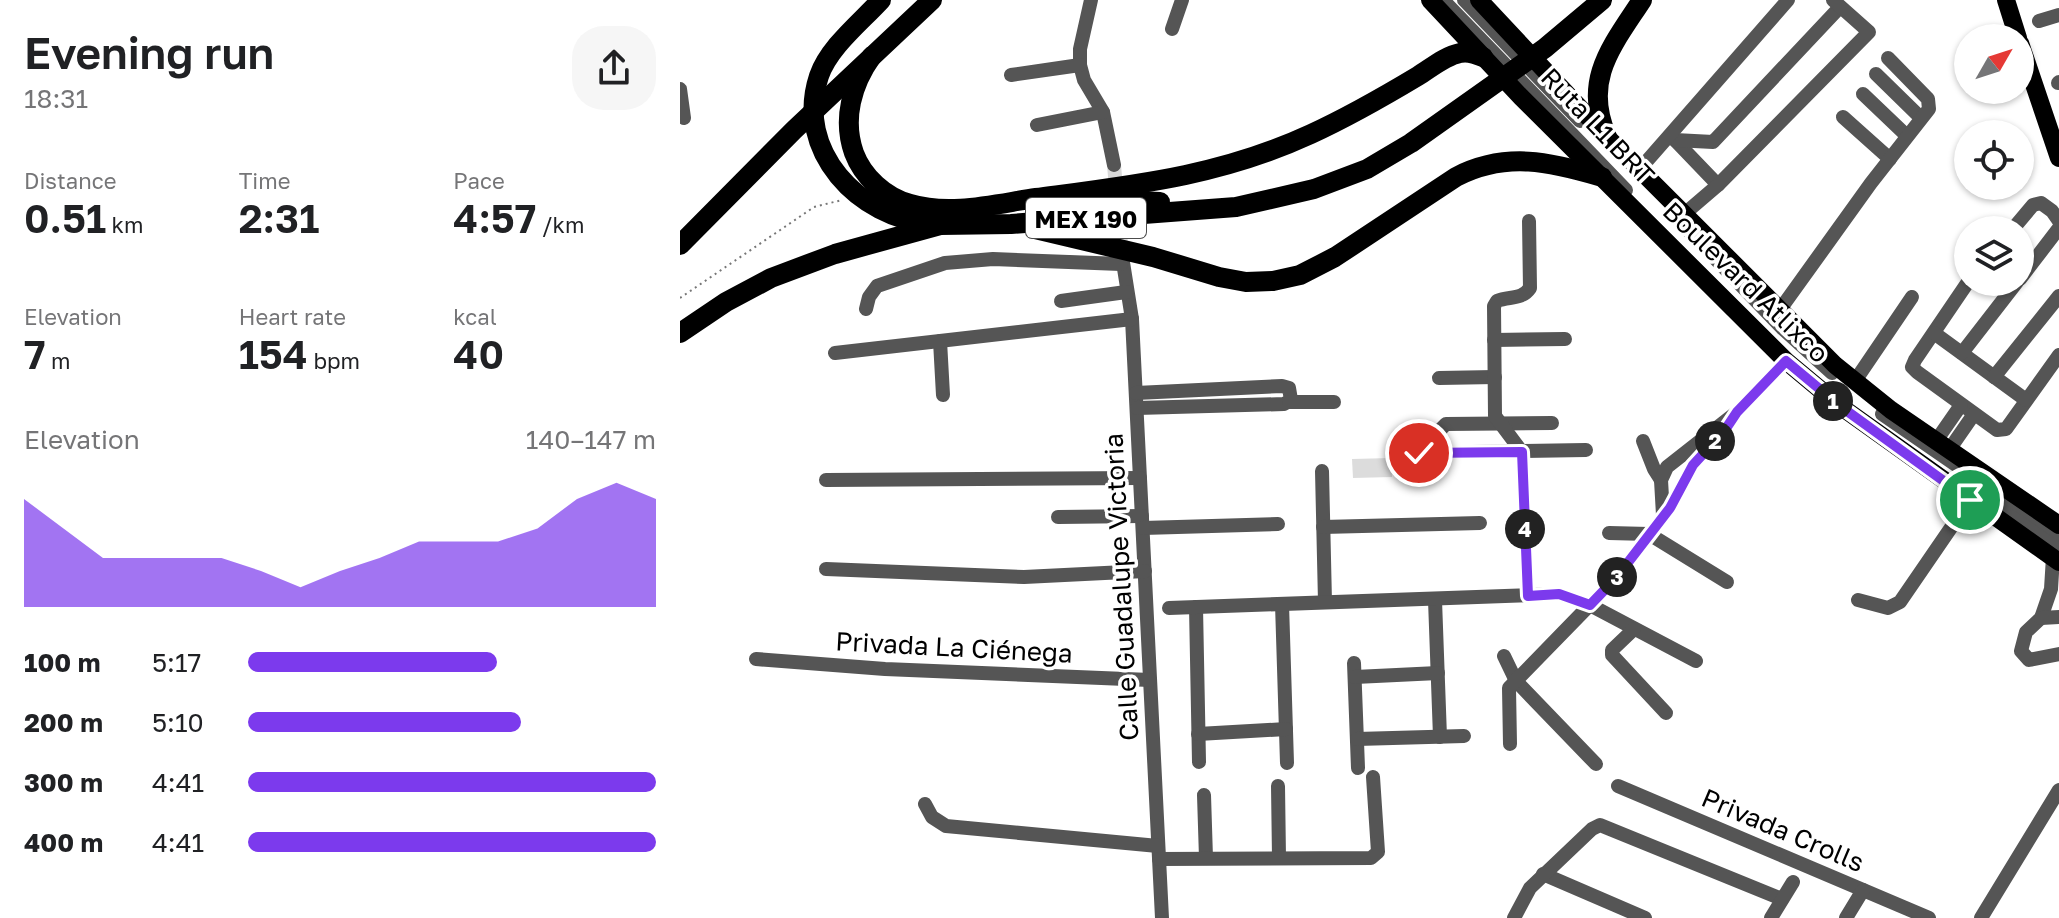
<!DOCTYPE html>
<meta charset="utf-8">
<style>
:root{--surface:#fff;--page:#f6f6f6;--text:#202124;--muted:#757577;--accent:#7c3aed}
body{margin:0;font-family:"Golos Text",sans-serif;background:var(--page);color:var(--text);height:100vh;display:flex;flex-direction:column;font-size:30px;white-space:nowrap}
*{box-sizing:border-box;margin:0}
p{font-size:26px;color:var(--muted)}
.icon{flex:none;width:44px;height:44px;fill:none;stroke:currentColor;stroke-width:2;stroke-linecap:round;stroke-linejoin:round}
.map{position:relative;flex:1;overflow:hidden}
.side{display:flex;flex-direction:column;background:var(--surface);width:680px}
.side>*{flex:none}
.needle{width:52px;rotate:51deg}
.fabs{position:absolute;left:1274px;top:24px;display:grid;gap:16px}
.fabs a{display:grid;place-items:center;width:80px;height:80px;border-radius:50%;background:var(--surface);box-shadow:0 2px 6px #0004;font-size:40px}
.pin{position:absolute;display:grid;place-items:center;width:68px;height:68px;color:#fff;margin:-34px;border:4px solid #fff;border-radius:50%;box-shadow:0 2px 8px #0007}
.km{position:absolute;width:40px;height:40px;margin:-20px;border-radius:50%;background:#222;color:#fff;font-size:22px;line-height:40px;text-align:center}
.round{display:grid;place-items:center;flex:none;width:84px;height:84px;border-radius:32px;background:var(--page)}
.summary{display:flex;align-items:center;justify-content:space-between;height:136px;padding:0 24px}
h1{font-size:44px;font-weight:600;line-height:60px}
.figures{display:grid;grid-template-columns:repeat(3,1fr);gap:12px;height:136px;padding:8px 24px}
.figures div{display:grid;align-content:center}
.figures b{font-size:40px;font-weight:600}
.figures small{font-size:22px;font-weight:400}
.figures p{font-size:22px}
.chart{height:224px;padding:16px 24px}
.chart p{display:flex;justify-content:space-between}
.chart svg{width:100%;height:144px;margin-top:8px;fill:var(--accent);opacity:.7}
ul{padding:0 24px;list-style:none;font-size:26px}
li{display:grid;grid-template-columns:128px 96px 1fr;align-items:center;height:60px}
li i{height:20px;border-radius:10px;background:var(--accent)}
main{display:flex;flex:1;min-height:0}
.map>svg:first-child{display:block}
.pitch{fill:#dcdcdc}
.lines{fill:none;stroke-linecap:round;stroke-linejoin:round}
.minor-tunnel{stroke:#d9d9d9;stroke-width:14;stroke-dasharray:14 7;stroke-linecap:butt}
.path{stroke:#777;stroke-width:2;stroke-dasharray:2 4;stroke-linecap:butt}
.minor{stroke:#555;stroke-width:14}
.major{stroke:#000;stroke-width:18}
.highway{stroke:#000;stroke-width:20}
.route-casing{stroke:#fff;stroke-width:16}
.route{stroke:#7c3aed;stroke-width:10}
.labels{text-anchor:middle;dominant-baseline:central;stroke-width:7;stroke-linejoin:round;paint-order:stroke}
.shield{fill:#fff;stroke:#4c4c4c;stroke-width:2}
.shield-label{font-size:24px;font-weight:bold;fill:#000}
.street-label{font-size:26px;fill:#000;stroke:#fff}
</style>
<main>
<section class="side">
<div class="summary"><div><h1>Evening run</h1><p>18:31</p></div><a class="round"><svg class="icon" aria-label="share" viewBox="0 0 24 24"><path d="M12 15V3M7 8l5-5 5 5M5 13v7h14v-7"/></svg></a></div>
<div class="figures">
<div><p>Distance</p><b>0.51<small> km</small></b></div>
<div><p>Time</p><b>2:31</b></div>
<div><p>Pace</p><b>4:57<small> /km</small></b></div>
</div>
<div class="figures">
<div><p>Elevation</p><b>7<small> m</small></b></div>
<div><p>Heart rate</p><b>154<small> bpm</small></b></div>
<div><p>kcal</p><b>40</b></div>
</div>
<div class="chart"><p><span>Elevation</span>140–147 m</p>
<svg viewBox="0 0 160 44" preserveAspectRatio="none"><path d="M0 44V11L10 20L20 29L30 29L40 29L50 29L60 33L70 38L80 33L90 29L100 24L110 24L120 24L130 20L140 11L150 6L160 11V44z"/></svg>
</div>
<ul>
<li><b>100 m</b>5:17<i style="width:61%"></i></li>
<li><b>200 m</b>5:10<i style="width:67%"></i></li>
<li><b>300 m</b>4:41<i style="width:100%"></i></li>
<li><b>400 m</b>4:41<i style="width:100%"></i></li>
</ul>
</section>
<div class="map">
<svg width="1379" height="918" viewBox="0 0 1379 918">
<rect width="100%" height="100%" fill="#fff"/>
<path class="pitch" d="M711,458L712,477L673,478L672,459Z"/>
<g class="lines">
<path class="minor-tunnel" d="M434,165L442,256"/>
<path class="path" d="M0,298L134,207L162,200"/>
<g class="minor">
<path d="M411,0L400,49V65L404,80L423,112L434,165"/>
<path d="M763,0L946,190"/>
<path d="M784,0L900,121"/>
<path d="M1359,21L1379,15"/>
<path d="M492,29L502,0"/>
<path d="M1196,74L1241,118"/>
<path d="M331,75L400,65"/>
<path d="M1378,83L1379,82"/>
<path d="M0,89L4,118"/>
<path d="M1183,94L1227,136"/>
<path d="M1163,117L1210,159"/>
<path d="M357,125L423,112"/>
<path d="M991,136L1038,185"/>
<path d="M995,140L1033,142L1160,7"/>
<path d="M959,170L1108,0"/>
<path d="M1003,215L1038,185L1189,32L1153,0"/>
<path d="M999,221L1102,328L1152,373"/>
<path d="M1332,230L1353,205L1361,203L1372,211L1379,221"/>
<path d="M442,256L452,319L482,918"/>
<path d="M1340,279L1379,228"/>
<path d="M1288,282L1235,360L1232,367L1237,372L1317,430L1326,429L1379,355"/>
<path d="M381,301L446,292"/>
<path d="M186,309L189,297L197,286L265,263L313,259L441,264"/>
<path d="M1099,311L1191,183L1249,109L1248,99L1208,58"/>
<path d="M1254,333L1346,400"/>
<path d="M814,340L885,339"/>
<path d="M260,341L263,395"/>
<path d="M155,353L452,319"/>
<path d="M1282,353L1337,282"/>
<path d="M1314,377L1379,296"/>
<path d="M759,378L815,377"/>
<path d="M1175,381L1232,297"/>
<path d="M456,393L602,386L609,388L611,400L604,404L457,408"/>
<path d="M609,402H654"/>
<path d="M1202,414L1379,536"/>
<path d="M963,441L974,469L981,480"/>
<path d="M1256,441L1281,405"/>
<path d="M1269,450L1294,414"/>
<path d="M739,453L906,450"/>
<path d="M760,453V430L766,424L872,423"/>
<path d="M642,471L645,602"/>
<path d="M146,480L460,478"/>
<path d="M1310,502L1379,550"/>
<path d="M983,515L981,480L987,467L1057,412L1106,361"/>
<path d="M378,517L462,516"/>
<path d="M643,527L800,523"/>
<path d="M463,528L598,524"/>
<path d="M929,533L969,534L1047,582"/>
<path d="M1373,557L1371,589L1361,618L1346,632L1341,651L1349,660L1379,654"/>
<path d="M146,569L344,577L465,571"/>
<path d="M848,596L842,452L815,416L814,306L817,301C829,296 842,300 850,288L849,221"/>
<path d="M755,600L760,737"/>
<path d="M1178,600L1208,608L1220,602L1290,500"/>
<path d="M602,604L607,763"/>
<path d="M516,607L519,762"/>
<path d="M489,608L879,594L910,605L1016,661"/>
<path d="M1361,618L1379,617"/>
<path d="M954,629L932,650V655L986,713"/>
<path d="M824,656L836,681L916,764"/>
<path d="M76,659L205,669L470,680"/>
<path d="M674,663L678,768"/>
<path d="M675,677L758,673"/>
<path d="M518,734L606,729"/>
<path d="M677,739L784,736"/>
<path d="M830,744L829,688L936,578L990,508L1013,465L1045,430L1057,412"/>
<path d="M598,786L599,858"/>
<path d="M938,786L1249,918"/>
<path d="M524,795L526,858"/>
<path d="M245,804L252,817L266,826L478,846"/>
<path d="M479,859L691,858L698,852L693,777"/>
<path d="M863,874L965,918"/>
<path d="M834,918L850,888L912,829L920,825L1102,899"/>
<path d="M1091,918L1113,882"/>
<path d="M1166,918L1183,890"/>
<path d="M1301,918L1379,790"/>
</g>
<g class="major">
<path d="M750,0L841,97L1106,361L1160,406L1379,562"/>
<path d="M799,0L927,137L1155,365L1211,410L1379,525"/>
<path d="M1326,0L1338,38"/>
<path d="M1340,43L1379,158"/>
</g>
<g class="highway">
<path d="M201,0C181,22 149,47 139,76C114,151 179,218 251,224"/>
<path d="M192,56C172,84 162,119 174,153C183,177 205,197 230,204C270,216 315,204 356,198C454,185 540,176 631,134C668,117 703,97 738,76C751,68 765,56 780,53C788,51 796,54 803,57"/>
<path d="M927,137C902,80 932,46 962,0"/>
<path d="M416,199L480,202"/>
<path d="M355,229L473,257L539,277L566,282L593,281L620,275L655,257L776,177C826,151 871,162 922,177"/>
<path d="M0,245L114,130L252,0"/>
<path d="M0,333L46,302L91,278L155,254L260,225L331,224L556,207L634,189L687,169L731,143L865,48L922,0"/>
</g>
</g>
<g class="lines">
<g class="route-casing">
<path id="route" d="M739,453L842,452L848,596L879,594L910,605L936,578L990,508L1013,465L1045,430L1057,412L1106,361L1160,406L1290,500"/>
</g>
<use href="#route" class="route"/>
</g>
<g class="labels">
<rect class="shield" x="346" y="198" width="120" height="40" rx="6"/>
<g class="shield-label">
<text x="406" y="218">MEX 190</text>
</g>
<g class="street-label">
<text transform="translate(918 126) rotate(46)">Ruta L1 BRT</text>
<text transform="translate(1066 282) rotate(44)">Boulevard Atlixco</text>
<text transform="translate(441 587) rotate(-93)">Calle Guadalupe Victoria</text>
<text transform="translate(274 647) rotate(3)">Privada La Ciénega</text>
<text transform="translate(1103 830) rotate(23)">Privada Crolls</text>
</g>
</g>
</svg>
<div class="fabs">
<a><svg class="needle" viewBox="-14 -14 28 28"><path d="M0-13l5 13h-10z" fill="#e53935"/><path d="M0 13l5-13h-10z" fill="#757577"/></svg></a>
<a><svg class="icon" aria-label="locate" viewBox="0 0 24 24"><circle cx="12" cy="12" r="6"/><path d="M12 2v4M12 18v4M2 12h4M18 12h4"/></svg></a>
<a><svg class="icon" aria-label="layers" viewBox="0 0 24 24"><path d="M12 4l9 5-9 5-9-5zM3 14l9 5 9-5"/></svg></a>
</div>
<div class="pin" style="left:1290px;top:500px;background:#1e9e55"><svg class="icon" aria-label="arrive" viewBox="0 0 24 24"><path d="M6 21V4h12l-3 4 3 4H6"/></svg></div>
<div class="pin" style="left:739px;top:453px;background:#d93025"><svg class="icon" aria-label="check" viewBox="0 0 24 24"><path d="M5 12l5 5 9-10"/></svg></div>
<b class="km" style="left:1153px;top:401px">1</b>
<b class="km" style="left:1035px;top:441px">2</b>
<b class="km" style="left:937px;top:577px">3</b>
<b class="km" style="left:845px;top:529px">4</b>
</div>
</main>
